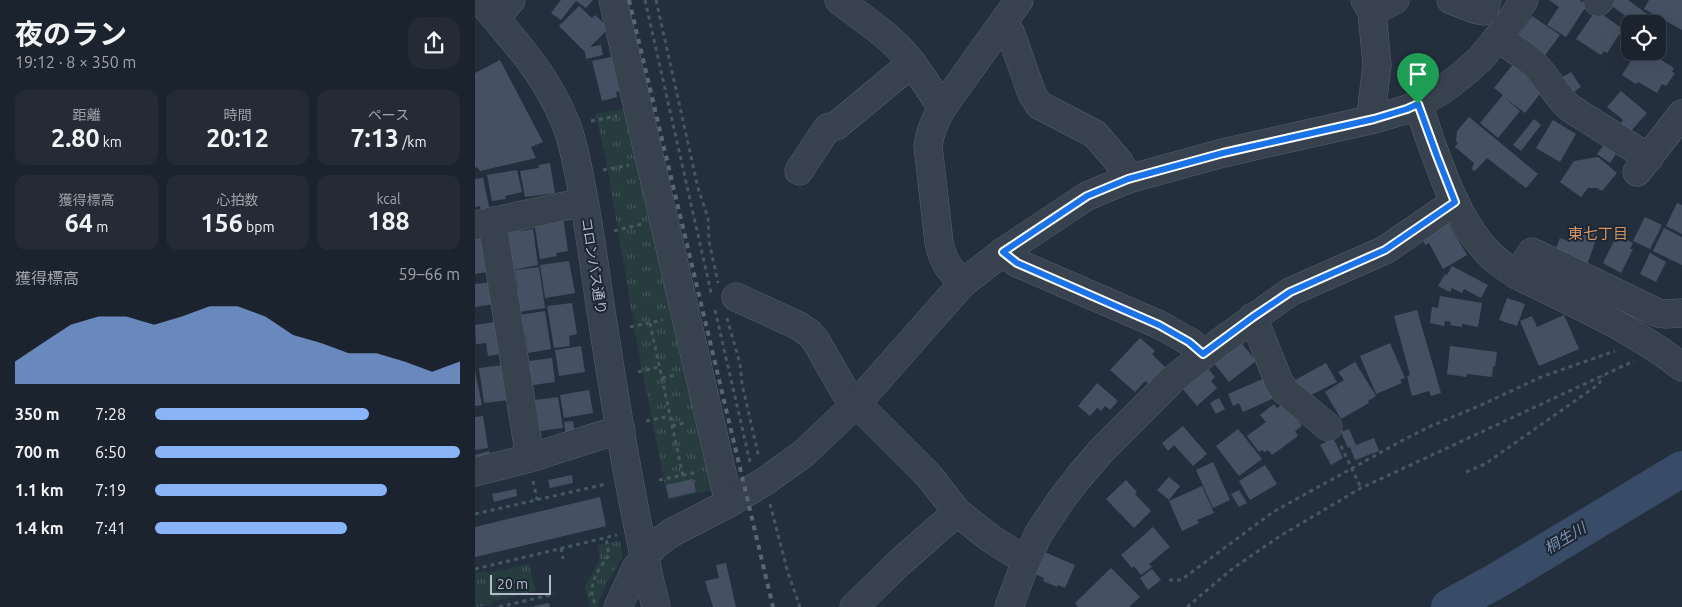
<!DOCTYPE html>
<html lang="ja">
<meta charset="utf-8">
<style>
:root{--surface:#1b232e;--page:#242b36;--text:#f1f3f6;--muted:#a0a4aa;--line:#39404a;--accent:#8ab4f8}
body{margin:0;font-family:Ubuntu,"Noto Sans JP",sans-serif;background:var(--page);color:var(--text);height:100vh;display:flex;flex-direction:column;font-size:19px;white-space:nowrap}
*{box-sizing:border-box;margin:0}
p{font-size:16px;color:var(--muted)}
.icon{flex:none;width:28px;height:28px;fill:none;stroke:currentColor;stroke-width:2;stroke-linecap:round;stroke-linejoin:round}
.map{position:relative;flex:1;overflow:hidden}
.side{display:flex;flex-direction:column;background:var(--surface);width:475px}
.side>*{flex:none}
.tools{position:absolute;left:1146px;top:15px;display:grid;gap:10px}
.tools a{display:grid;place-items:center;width:45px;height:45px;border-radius:10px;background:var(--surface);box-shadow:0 5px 20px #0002,0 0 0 1px var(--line);font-size:25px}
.scale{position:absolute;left:15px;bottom:12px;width:61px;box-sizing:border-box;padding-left:5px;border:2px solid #b4bcc9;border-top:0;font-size:14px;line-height:18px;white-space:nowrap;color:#b4bcc9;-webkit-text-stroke:4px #1d2633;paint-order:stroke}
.pin{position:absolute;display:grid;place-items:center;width:42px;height:42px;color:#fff;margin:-51px -21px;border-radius:50% 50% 50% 0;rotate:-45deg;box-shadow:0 0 5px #0007}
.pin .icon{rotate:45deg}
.round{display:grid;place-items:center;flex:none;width:52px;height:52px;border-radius:15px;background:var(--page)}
.headline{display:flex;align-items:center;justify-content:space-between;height:85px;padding:0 15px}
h1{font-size:28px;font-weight:700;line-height:38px}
.figures{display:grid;grid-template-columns:repeat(3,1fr);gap:8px;height:85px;padding:5px 15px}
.figures div{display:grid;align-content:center;border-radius:12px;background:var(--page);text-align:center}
.figures b{font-size:25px;font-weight:700}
.figures small{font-size:14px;font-weight:400}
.figures p{font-size:14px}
.chart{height:140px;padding:10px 15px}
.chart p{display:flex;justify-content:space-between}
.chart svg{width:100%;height:90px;margin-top:5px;fill:var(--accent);opacity:.7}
ul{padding:0 15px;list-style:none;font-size:16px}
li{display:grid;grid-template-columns:80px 60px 1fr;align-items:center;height:38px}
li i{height:12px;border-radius:6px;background:var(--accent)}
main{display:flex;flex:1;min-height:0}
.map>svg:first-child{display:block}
.grass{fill:url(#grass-tufts)}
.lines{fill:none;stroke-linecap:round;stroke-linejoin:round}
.river{stroke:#394c67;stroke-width:36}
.building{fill:#455162}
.minor-casing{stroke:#565f6c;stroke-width:29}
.path{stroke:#44595c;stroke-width:3;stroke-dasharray:4 4;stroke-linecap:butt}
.minor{stroke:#38414e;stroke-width:28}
.rail{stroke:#5a6575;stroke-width:4;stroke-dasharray:5 5;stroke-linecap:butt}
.route-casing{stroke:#fff;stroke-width:10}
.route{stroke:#1a73e8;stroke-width:6}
.labels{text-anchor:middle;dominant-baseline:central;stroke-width:4;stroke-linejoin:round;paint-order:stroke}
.street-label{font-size:14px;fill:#b4bcc9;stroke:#1d2633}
.neighbourhood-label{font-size:15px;fill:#d59563;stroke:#1d2633}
.water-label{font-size:15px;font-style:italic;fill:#7c92b1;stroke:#1d2633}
</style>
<main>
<section class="side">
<div class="headline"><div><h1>夜のラン</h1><p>19:12 · 8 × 350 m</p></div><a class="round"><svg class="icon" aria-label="share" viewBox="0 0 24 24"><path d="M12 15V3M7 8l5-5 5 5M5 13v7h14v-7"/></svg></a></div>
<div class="figures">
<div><p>距離</p><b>2.80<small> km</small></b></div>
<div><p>時間</p><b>20:12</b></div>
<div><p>ペース</p><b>7:13<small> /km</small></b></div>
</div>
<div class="figures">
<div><p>獲得標高</p><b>64<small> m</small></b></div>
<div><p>心拍数</p><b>156<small> bpm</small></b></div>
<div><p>kcal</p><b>188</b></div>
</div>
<div class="chart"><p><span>獲得標高</span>59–66 m</p>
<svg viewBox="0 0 160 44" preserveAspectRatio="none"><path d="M0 44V33L10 24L20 15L30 11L40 11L50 15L60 11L70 6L80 6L90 11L100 20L110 24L120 29L130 29L140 33L150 38L160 33V44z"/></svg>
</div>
<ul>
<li><b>350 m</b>7:28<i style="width:70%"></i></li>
<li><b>700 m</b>6:50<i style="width:100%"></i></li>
<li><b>1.1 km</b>7:19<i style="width:76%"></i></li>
<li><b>1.4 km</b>7:41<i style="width:63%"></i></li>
</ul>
</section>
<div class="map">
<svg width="1207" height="607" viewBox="0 0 1207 607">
<defs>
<pattern id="grass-tufts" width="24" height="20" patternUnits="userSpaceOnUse" patternTransform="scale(1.25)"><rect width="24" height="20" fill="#263c3f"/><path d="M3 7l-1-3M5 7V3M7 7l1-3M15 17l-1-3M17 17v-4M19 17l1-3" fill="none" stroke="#435659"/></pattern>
</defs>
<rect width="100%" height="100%" fill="#242f3e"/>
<g class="grass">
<path d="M154,108L241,489L193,500L163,349L131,159L120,114Z"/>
<path d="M145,541L148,556L131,585L122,607H115L110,586L125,559L122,545Z"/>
<path d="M54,564L61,591L17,602L16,605L0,607V573L11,571L14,573Z"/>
</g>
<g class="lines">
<path class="river" d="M974,607L1028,577L1207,469"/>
</g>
<g class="building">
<path d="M86,0H118L111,8L101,1L86,20L76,13Z"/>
<path d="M1074,0H1104L1112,5L1091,37L1072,25L1084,7Z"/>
<path d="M1133,0H1153L1176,17L1171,24L1155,25L1149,20L1152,17L1137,6L1135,9L1129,5Z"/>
<path d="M1174,0H1207V30L1169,9Z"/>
<path d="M104,6L117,18L120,15L134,28L115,47L126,45L128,55L111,59L110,52L84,26Z"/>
<path d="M1121,10L1148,29L1132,53L1129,51L1126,55L1101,39Z"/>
<path d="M1057,16L1085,35L1068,58L1041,39Z"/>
<path d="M1162,51H1172L1199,68L1197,72L1200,73L1191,86L1187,84L1182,93L1163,82L1161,84L1147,75Z"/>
<path d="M141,56L149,90L141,92L142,97L127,101L117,61Z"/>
<path d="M25,60L68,142L56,147L61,158L5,171L2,167L0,168V73Z"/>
<path d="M1039,63L1068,90L1050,113L1029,97L1045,111L1023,138L1005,123L1028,95L1019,88Z"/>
<path d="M1096,72L1106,87L1091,97L1081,81Z"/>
<path d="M1146,91L1172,113L1155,132L1145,124L1148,120L1132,107Z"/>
<path d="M994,117L1063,174L1051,188L1012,158L1001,170L998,171L997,168L999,163L980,147L983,143L981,141L982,131Z"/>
<path d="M1059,119L1066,125L1046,151L1038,145Z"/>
<path d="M1078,120L1101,134L1085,162L1061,148Z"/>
<path d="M1131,142L1143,151L1135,163L1122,154Z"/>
<path d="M1123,157L1142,173L1127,191L1122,188H1113L1106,197L1085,182L1099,161Z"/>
<path d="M75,163L80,193L50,197L45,171L64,168L63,165Z"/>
<path d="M42,170L47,192L30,196L31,199L17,201L12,175Z"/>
<path d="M8,178L15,211L6,212L5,206L0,207V179Z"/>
<path d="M1202,203L1207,205V234L1191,226Z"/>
<path d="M88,217L93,251L81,253L82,256L65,259L59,222Z"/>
<path d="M1170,217L1187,225L1175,249L1158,241Z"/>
<path d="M973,222L992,255L968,269L954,243L950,245L947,236Z"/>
<path d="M45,224L46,231L58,229L63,265L32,271L28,247L35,246L32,226Z"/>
<path d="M1099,225L1123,234L1112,265L1079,253L1085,238L1094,241Z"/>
<path d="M1189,228L1207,237V265L1178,251Z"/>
<path d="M1142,235L1158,243L1155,249H1158L1146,273L1128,263Z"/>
<path d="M7,236L12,272L0,274V237Z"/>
<path d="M1175,253L1191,262L1181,282L1165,274Z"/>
<path d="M94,261L100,293L70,298L65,265Z"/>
<path d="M977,266L1013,285L1006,298L989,289L987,293L977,288L975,292L963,286L970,274L972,275Z"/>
<path d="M64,267L70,308L44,312L41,289H43L40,270Z"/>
<path d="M17,282L20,304L0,307V284Z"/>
<path d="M965,296L1007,303L1003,327L987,324V327L975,325L976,322L970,321L969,326L955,323L957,307L963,308Z"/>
<path d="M1032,298L1050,304L1042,326L1024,320Z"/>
<path d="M97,303L102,334L94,336L95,346L79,348L72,306Z"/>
<path d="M942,310L966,393L956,396L954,391L937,396L932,376L935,375L919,316Z"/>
<path d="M70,311L76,349L53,353L50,333L48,334L44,315Z"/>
<path d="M1089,315L1104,349L1064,366L1045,321L1057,316L1062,327Z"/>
<path d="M26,321L32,353L13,356L11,343L1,344L0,325Z"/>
<path d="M665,338L680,351L677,354L691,368L675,385L670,381L660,392L635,370Z"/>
<path d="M765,341L781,361L754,382L738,362Z"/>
<path d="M915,343L930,378L925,380L927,383L901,394L885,356Z"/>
<path d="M106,346L110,372L84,376L80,350Z"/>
<path d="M975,346L1022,352L1020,367L1018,366L1017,377L992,374L991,377L972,374Z"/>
<path d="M77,358L80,382L51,386L47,362Z"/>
<path d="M880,362L901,396L893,401L894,403L866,419L850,392L869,380L863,372Z"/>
<path d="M851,363L862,382L830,398L820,380Z"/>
<path d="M30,365L35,400L9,403L4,368Z"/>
<path d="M731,366L740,377L736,381L742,388L722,406L706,387Z"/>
<path d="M0,371L7,405L0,406Z"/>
<path d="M790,378L799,398L768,412L764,403L758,406L753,394Z"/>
<path d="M622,383L643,401L635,410L630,406L626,411L622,408L615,416L603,406Z"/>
<path d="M114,390L118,413L89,418L85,395Z"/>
<path d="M83,397L88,428L65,431L60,400Z"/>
<path d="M744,398L750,409L741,414L735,403Z"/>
<path d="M810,403L827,426L820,431L823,436L797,455L793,450L790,452L787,450L784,452L772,436L791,422L785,415L799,404L802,408Z"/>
<path d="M8,416L13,448L0,450V417Z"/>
<path d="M98,421L100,434L91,436L89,422Z"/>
<path d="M708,426L732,454L718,466L699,445L693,451L687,443Z"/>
<path d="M763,429L787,459L764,476L741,446Z"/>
<path d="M874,429L881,445L899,438L904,451L880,460L875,447L873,448L866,432Z"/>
<path d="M858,438L868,458L856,465L845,445Z"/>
<path d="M14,451L16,458L2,462L0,455Z"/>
<path d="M738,462L755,500L738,508L721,470Z"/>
<path d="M790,465L802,484L775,500L764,481Z"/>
<path d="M97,475L98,483L75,488L73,480Z"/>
<path d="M694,477L705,486L694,500L682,490Z"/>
<path d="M218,479L221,492L194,498L191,485Z"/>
<path d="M651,480L662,492L660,494L676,511L659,528L631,499Z"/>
<path d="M727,486L739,513L722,520L724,523L707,531L694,501Z"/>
<path d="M41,489L42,496L19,502L17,494Z"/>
<path d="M764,490L772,503L764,507L756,494Z"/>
<path d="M125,497L131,526L0,557V527Z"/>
<path d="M678,527L695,547L674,564L677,567L666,575L659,566L657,568L646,555Z"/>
<path d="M567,551L600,565L590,588L583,585L582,587L568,581L569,578L558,573Z"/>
<path d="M251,563L261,607H238L230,581L244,578L241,565Z"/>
<path d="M636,568L665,597L654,607H603L600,603Z"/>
<path d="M677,569L686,580L673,590L665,578Z"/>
<path d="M74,603L75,607H59V606Z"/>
</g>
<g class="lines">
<g class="minor-casing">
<g id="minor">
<path d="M5,0C40,42 70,72 91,124C99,145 103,168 107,190C114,226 119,262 124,298C140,401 156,506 181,607"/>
<path d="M138,0L254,503"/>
<path d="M364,0C387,18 414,35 432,57C445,73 456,91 467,108"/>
<path d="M890,0L897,12L902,65L897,106L899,119"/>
<path d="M976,0L999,9L1009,11L1012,0"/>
<path d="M1123,2L1125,0"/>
<path d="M897,12L920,0"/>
<path d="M20,18L36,0"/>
<path d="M527,24L536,34L557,94L564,105L620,134L644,162L653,179"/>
<path d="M1022,38C1037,47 1055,58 1066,72C1076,84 1083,97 1095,108L1174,158"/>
<path d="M943,104C958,148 978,214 1009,248C1018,259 1030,267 1042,275C1098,303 1158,328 1207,367"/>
<path d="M324,171L351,130L354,127L361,126L437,63"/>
<path d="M1162,172L1207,114"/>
<path d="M17,221L55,458"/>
<path d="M1,225L109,202"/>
<path d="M528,252L542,263L685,325L715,342L728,354"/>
<path d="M1042,275L1057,252L1183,313L1191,314L1207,313"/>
<path d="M488,283C474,269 468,262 464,242L453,146C455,131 460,120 467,108L544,0"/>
<path d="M261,297L324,326L334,333L341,341L370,392L454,476L482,512L515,538L551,561"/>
<path d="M778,317L804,382L810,391L853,427"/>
<path d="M0,472L55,458L127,435L146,430"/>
<path d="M143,607L161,568L181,544L196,533L254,503L289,482L328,454L382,403L488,283L528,252L612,196L653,179L748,153L899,119L933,109L943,104L966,91L986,76L1005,59L1031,28L1049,0"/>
<path d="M379,607L424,563L482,512"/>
<path d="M534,607L551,561L564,533L586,500L603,478L626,451L697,380L745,342L815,292L910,250L980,202"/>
</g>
</g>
<g class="path">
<path d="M170,0L237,297"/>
<path d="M181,0L223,188L233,218L234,241L243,283"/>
<path d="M116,121L142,116"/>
<path d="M128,170L154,165"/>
<path d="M139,231L167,224"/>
<path d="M240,310L275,462"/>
<path d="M252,318L265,364L267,384L284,458"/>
<path d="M175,323L208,476"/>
<path d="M155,327L188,320"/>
<path d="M163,372L184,367"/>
<path d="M187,378L201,375"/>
<path d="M171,421L195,416"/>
<path d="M197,426L212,422"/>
<path d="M866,446L886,488"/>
<path d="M991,472L1010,464L1124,384L1128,376"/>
<path d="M184,480L223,472"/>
<path d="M58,481L62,500"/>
<path d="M295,504L313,573L325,607"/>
<path d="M0,514L131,484"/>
<path d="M86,548L88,559"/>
<path d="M0,569L142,535"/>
<path d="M694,580H706L798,512L930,439L956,426L1004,406L1066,377L1140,351"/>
<path d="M120,603C111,585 124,569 134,555L131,537"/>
<path d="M24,607L79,594"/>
<path d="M712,607L757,569L805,536L886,488L1159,361"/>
</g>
<use href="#minor" class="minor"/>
<path class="rail" d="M154,0L298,607"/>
</g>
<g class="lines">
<g class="route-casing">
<path id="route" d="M943,104L962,156L980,202L910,250L815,292L778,317L728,354L714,342L684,325L542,263L528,252L612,196L653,179L748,153L899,119L932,109Z"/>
</g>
<use href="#route" class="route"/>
</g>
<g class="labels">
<g class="street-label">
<text transform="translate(119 266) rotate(81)">コロンバス通り</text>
</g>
<g class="neighbourhood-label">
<text x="1123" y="233">東七丁目</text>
</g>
<g class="water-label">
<text transform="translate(1090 538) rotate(-31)">桐生川</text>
</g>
</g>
</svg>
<div class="tools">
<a><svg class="icon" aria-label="locate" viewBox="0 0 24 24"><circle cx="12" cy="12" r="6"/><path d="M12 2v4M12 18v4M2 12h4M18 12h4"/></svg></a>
</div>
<div class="scale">20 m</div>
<div class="pin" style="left:943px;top:104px;background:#1e9e55"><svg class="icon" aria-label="arrive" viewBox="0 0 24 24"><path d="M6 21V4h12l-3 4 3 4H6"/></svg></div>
</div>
</main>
